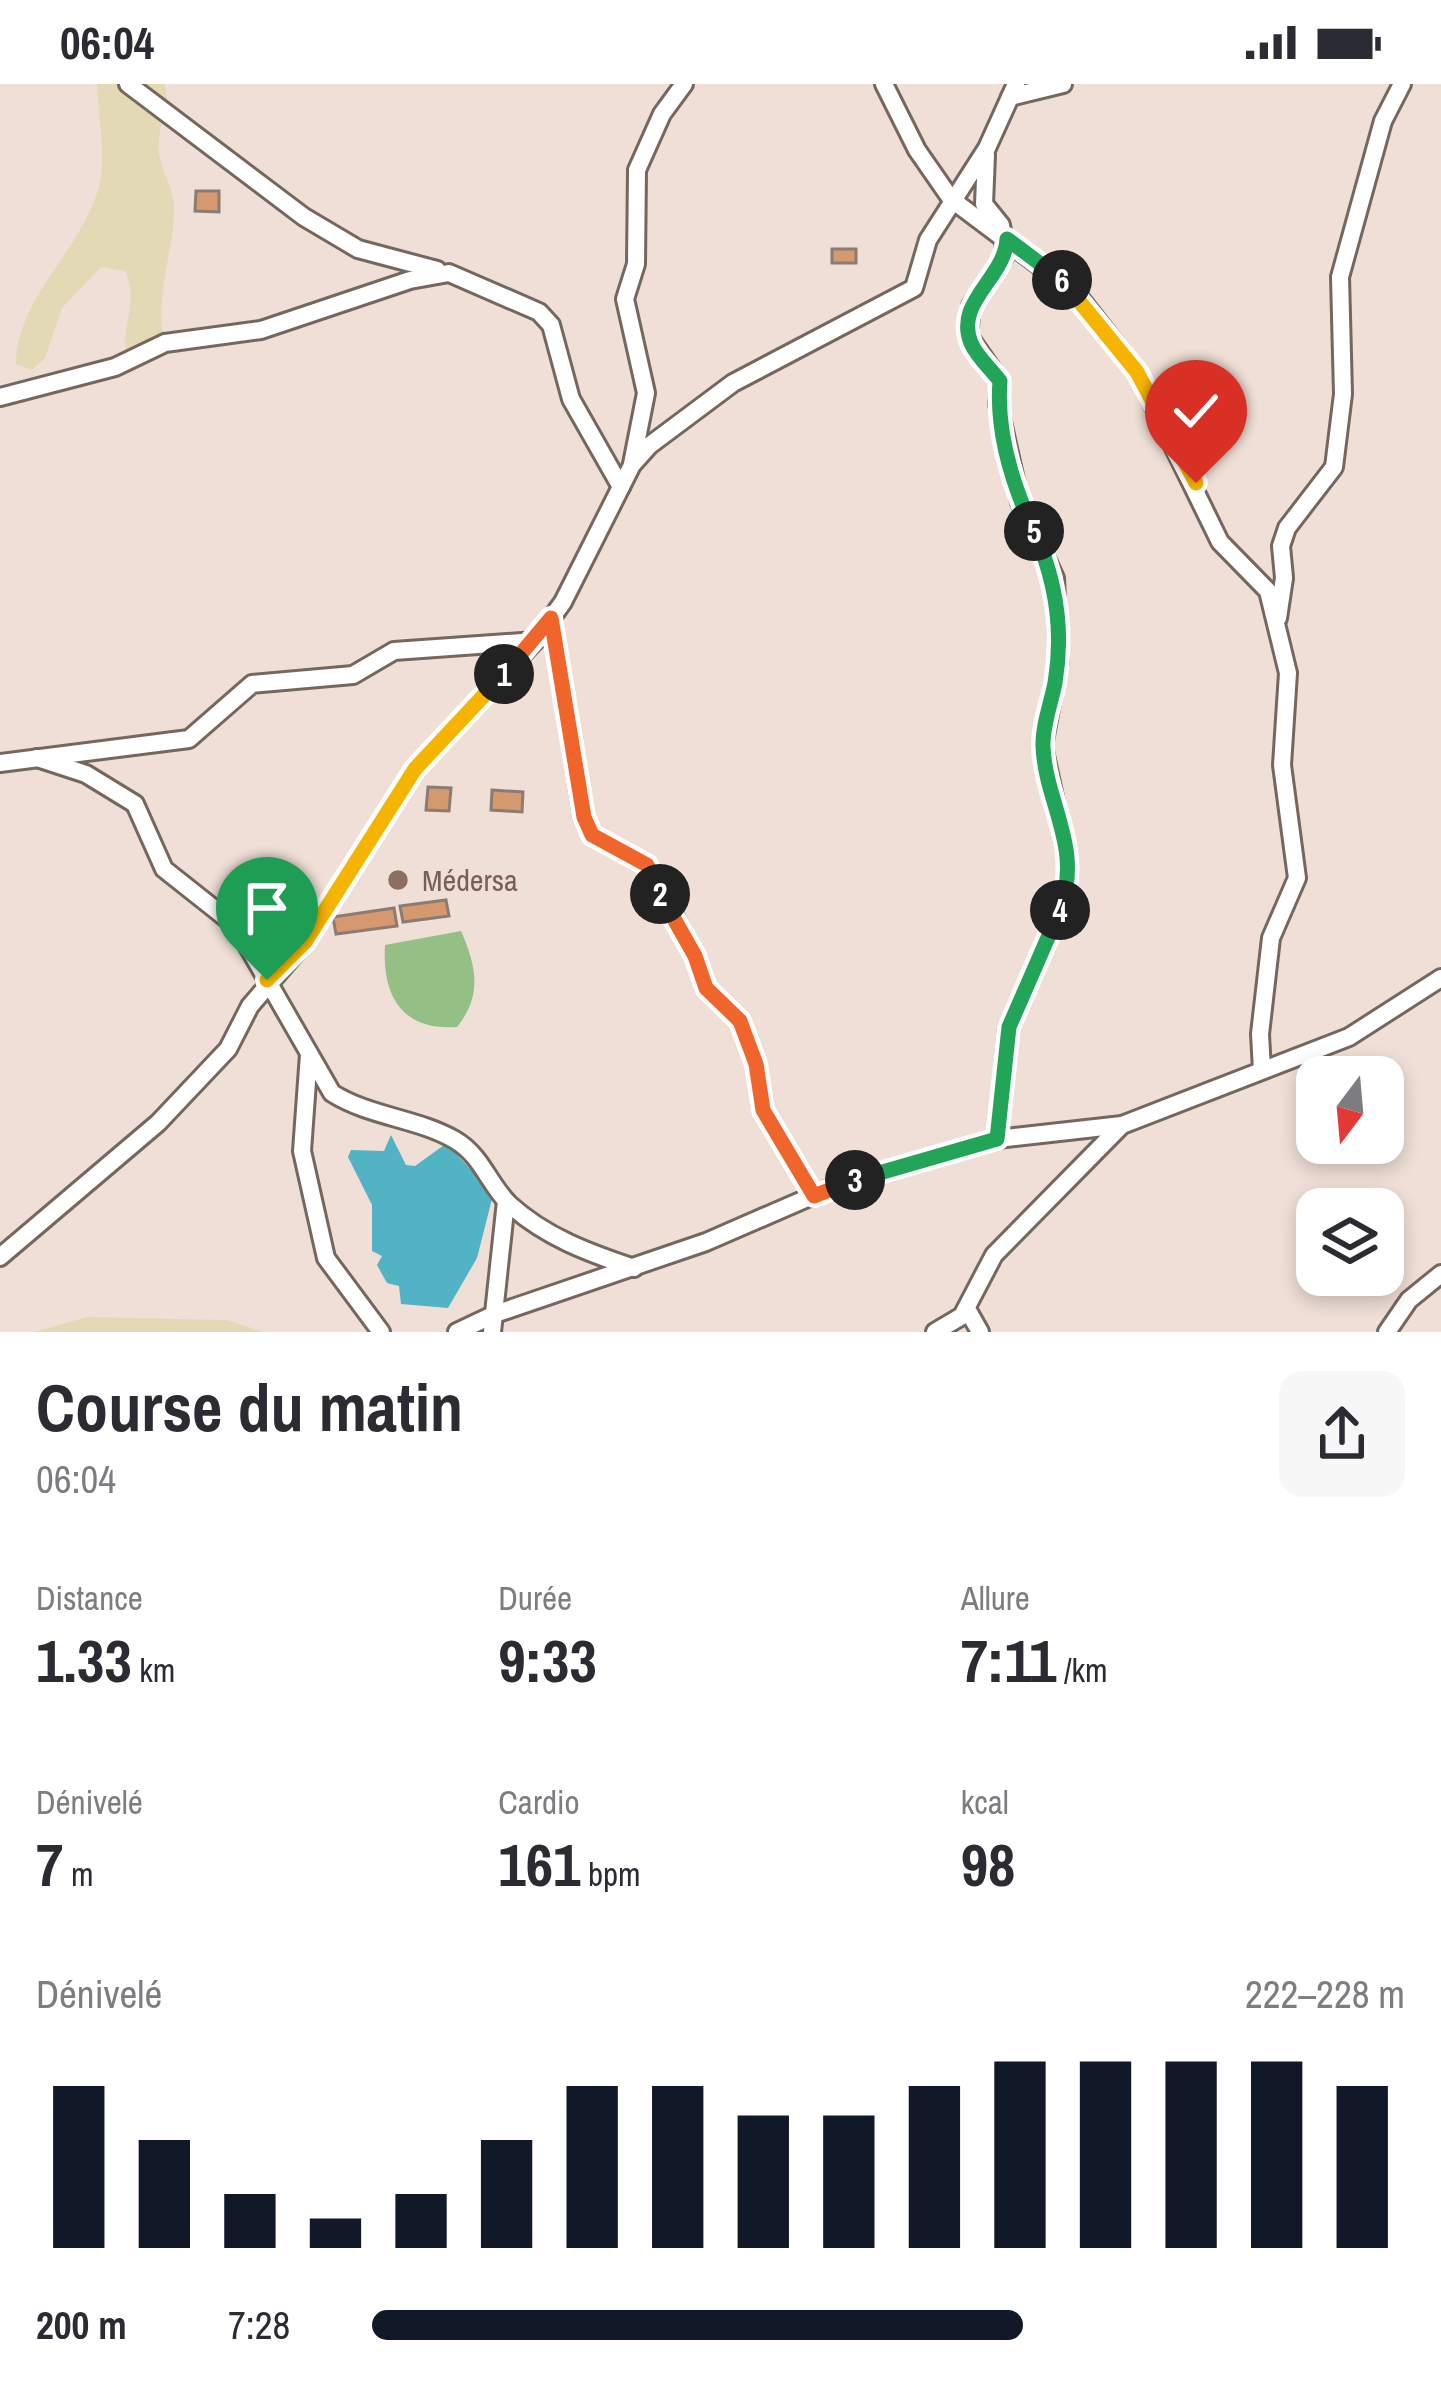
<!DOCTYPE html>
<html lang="fr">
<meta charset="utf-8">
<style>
:root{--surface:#fff;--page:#f7f7f7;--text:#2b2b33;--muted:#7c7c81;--accent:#111827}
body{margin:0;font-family:"Archivo Narrow",sans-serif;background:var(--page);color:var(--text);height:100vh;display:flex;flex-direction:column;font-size:45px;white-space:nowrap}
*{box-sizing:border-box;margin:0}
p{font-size:39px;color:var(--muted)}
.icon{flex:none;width:66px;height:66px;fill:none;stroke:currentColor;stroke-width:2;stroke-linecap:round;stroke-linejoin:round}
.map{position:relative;height:1248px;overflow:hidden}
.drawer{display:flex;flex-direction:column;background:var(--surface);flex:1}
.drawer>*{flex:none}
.needle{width:78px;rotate:196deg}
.tools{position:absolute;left:1296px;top:972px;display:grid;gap:24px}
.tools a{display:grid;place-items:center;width:108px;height:108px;border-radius:24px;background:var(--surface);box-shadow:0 6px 18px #0003;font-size:60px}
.pin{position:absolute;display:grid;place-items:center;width:102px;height:102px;color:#fff;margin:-123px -51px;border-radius:50% 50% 50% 0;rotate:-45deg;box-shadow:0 0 12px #0007}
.pin .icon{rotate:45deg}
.km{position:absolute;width:60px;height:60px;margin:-30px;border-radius:50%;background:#222;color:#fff;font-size:33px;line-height:60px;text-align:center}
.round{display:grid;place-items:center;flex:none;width:126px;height:126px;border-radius:24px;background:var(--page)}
.head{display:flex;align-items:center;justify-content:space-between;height:204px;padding:0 36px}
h1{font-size:66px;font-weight:700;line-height:90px}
.metrics{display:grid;grid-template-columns:repeat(3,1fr);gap:18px;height:204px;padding:12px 36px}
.metrics div{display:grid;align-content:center}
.metrics b{font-size:60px;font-weight:700}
.metrics small{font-size:33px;font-weight:400}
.metrics p{font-size:33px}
.chart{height:336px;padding:24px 36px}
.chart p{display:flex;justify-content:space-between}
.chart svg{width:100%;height:216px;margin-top:12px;stroke:var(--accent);stroke-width:6}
ul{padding:0 36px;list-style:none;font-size:39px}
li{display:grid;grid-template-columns:192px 144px 1fr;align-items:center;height:90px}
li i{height:30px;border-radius:15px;background:var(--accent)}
.status{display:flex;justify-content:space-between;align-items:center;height:84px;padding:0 60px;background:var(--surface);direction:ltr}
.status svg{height:33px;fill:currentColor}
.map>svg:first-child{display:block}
.forest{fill:#94c086}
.sand{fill:#e3d9b4}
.water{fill:#51b3c4}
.building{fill:#d6986e;stroke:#8a7c74;stroke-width:3}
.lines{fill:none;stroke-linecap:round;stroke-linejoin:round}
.minor-casing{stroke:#74675e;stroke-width:22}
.minor{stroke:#fff;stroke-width:16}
.split-1-casing{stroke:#fff;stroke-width:24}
.split-2-casing{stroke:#fff;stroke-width:24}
.split-3-casing{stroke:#fff;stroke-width:24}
.split-4-casing{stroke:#fff;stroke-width:24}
.split-5-casing{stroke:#fff;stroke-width:24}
.split-6-casing{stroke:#fff;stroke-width:24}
.split-7-casing{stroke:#fff;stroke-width:24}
.split-1{stroke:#f5b400;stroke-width:15}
.split-2{stroke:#f0652b;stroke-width:15}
.split-3{stroke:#f0652b;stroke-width:15}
.split-4{stroke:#22a559;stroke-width:15}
.split-5{stroke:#22a559;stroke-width:15}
.split-6{stroke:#22a559;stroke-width:15}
.split-7{stroke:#f5b400;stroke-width:15}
.education-dot{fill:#8d6e63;stroke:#efdfd6;stroke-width:4.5}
.labels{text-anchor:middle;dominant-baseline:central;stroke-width:12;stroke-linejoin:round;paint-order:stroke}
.education-label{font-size:30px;fill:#785e54;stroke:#efdfd6;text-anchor:start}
</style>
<div class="status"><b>06:04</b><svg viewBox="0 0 49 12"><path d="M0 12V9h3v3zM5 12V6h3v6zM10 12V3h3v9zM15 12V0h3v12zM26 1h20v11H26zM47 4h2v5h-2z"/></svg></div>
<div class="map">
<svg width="1441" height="1248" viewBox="0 0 1441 1248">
<rect width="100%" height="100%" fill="#efdfd6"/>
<path class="forest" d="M461,847C476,882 483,911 457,943C401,947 382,911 385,861Z"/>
<g class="sand">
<path d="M97,0H164C172,21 161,34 159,55C155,81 176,103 174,128C173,171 153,216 165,259L129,277C117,245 141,219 125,187L101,183L62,224L45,274L32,286L16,280C17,212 81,168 99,103C107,74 98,31 97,0Z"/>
<path d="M87,1233L227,1236L264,1248H35Z"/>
</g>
<path class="water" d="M391,1051L406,1081L415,1082L447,1059L493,1111L477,1174L448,1224L401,1220L399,1202L387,1199L377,1181L382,1172L372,1167V1121L348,1073L351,1066L384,1067Z"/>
<g class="building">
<path d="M196,107H219V128L195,127Z"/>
<rect x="832" y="165" width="24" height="14"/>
<path d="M428,703L451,704L449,727L426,726Z"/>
<path d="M492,706L523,708L522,728L491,726Z"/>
<path d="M446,816L449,832L403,838L400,822Z"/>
<path d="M394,824L397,842L336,850L333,833Z"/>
</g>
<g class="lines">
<g class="minor-casing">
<g id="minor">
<path d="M128,0L304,133L358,165L437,186"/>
<path d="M884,0L917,66L951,115L1076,209L1137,288L1220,458L1268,507L1288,589L1282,681L1297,794L1271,854L1260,950L1262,986"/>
<path d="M1010,13L1063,0"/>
<path d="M986,71L984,120L1001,141L1006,170L971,222L968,251L1000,297L998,320L1020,418L1055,494L1059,577L1043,662L1068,778L1064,817L1008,943L997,1055"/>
<path d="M0,313L115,283L165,259L261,246L410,196L449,189L539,228L551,241L571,315L621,403"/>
<path d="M632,380L646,309L625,215L636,180L637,86L662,30L684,0"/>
<path d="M1278,534L1284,494L1281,462L1287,444L1334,383L1343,310L1340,193L1383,37L1402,0"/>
<path d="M551,535L583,733L592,751L647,781L695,872L705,904L740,937L756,980L763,1026L814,1112"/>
<path d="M37,674L86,690L135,720L164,785L236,842L332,1009C370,1033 417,1034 455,1056C482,1072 488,1099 509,1120C545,1153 589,1169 634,1184"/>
<path d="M0,679L189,655L252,600L353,591L394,567L535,557"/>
<path d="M309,970L302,1067L326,1174L381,1248"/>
<path d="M0,1173L158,1039L228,965L250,922L305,858L415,685L535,557L563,518L632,381L650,361L733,299L914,204L928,156L987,64L1016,0"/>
<path d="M967,1225L980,1248"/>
<path d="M457,1248L495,1230L706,1158L842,1099L997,1055L1122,1041"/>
<path d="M492,1248L506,1117"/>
<path d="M935,1248L962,1232L994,1171L1122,1041L1349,953L1441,894"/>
<path d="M1387,1248L1409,1216L1441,1190"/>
</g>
</g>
<use href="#minor" class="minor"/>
</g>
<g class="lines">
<g class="split-1-casing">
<path id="split-1" d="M267,896L305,858L415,685L504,590"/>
</g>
<g class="split-2-casing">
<path id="split-2" d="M504,590L551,534L584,733L592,751L647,781L660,810"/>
</g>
<g class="split-3-casing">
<path id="split-3" d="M660,810L695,872L706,904L740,937L756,980L763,1026L814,1112L855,1096"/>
</g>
<g class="split-4-casing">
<path id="split-4" d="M855,1096L997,1055L1009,943L1060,826"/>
</g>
<g class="split-5-casing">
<path id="split-5" d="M1034,447C1056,496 1064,546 1055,599C1051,619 1042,643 1043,663C1046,721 1083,763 1060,826"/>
</g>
<g class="split-6-casing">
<path id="split-6" d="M1034,447C1013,402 996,347 1000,297C991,285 977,273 971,259C954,218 1005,194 1007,155L1062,196"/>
</g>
<g class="split-7-casing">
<path id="split-7" d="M1062,196L1137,288L1196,399"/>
</g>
<use href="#split-1" class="split-1"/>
<use href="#split-2" class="split-2"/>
<use href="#split-3" class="split-3"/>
<use href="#split-4" class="split-4"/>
<use href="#split-5" class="split-5"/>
<use href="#split-6" class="split-6"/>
<use href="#split-7" class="split-7"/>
</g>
<circle class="education-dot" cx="398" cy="796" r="12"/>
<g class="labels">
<g class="education-label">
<text x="422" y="796">Médersa</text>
</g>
</g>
</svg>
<div class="tools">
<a><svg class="needle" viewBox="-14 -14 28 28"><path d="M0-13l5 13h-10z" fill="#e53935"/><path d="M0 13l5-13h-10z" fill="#7c7c81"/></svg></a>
<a><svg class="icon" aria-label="layers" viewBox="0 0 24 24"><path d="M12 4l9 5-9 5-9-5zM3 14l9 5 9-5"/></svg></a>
</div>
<div class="pin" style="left:267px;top:896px;background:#1e9e55"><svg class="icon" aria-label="arrive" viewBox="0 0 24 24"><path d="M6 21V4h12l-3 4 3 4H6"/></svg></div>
<div class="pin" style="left:1196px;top:399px;background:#d93025"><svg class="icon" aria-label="check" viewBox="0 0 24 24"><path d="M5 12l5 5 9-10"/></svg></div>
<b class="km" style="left:504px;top:590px">1</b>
<b class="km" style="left:660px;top:810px">2</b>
<b class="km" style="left:855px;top:1096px">3</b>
<b class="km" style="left:1060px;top:826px">4</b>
<b class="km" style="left:1034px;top:447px">5</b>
<b class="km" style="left:1062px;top:196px">6</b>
</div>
<section class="drawer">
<div class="head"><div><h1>Course du matin</h1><p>06:04</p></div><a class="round"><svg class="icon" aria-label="share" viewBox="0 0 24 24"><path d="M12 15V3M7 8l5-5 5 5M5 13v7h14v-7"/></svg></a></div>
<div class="metrics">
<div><p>Distance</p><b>1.33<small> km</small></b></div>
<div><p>Durée</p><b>9:33</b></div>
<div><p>Allure</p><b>7:11<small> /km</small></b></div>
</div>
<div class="metrics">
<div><p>Dénivelé</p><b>7<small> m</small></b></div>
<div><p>Cardio</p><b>161<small> bpm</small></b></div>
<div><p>kcal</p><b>98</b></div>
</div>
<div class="chart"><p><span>Dénivelé</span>222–228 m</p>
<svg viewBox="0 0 160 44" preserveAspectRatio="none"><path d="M5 44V11M15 44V22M25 44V33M35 44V38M45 44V33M55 44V22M65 44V11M75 44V11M85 44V17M95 44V17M105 44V11M115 44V6M125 44V6M135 44V6M145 44V6M155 44V11"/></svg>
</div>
<ul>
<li><b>200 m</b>7:28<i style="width:63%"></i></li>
</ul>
</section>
